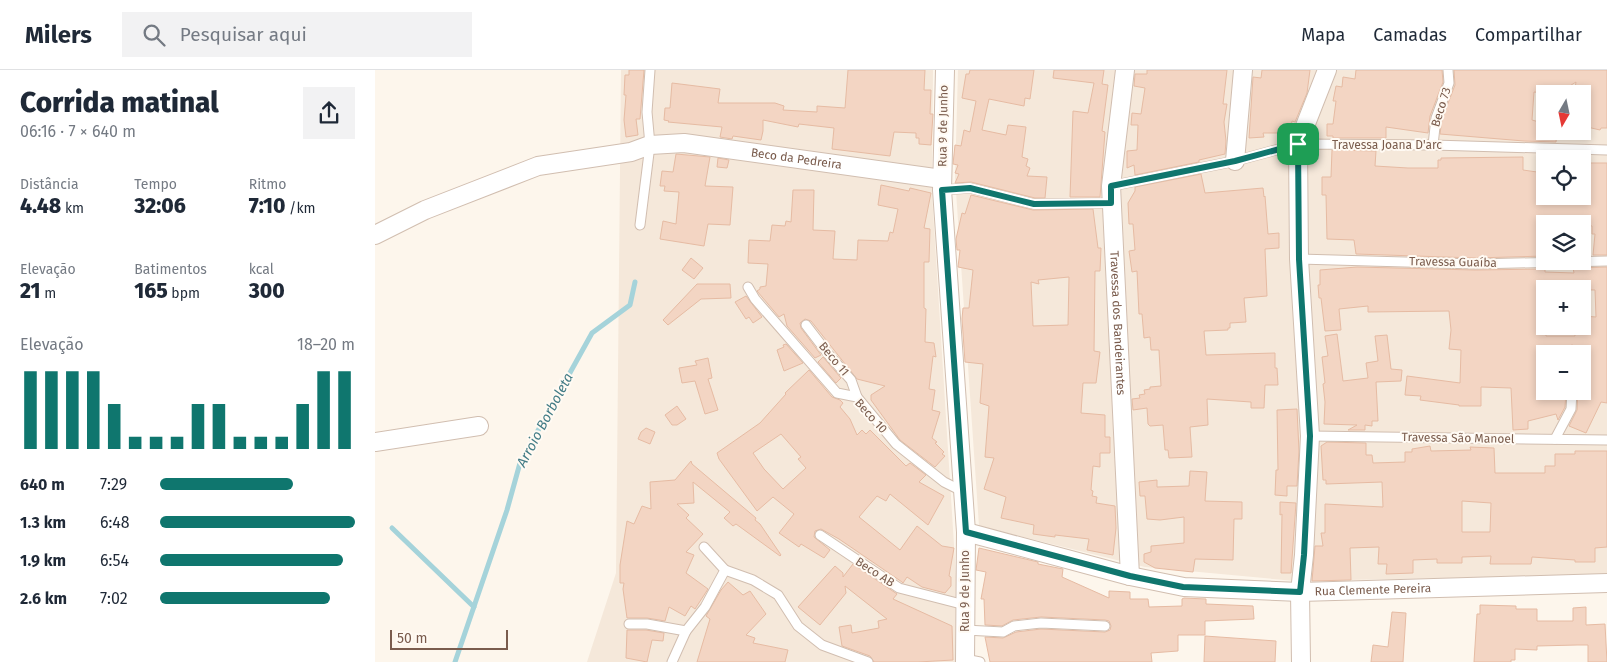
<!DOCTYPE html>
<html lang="pt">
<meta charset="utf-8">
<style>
:root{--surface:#fff;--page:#f2f2f3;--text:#1f2937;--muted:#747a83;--line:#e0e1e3;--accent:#0f766e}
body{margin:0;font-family:"Fira Sans",sans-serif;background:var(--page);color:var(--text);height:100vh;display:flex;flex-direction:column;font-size:19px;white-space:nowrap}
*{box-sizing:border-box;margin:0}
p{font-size:16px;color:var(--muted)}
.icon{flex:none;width:28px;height:28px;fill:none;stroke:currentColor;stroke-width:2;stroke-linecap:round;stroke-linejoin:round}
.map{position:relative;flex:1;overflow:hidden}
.panel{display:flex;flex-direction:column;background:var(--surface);width:375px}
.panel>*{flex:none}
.needle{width:32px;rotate:189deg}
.buttons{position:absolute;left:1161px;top:15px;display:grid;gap:10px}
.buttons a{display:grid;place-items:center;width:55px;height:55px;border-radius:0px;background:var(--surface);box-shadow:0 2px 8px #0003;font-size:25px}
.scale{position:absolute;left:15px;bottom:12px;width:118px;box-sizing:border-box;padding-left:5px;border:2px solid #7a5c4d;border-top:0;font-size:14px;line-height:18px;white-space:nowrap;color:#7a5c4d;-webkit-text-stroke:4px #fffaf3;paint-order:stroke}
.pin{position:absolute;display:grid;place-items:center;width:42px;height:42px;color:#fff;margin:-21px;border-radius:10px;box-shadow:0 2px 8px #0006}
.round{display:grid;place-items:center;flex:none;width:52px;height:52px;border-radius:0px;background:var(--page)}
.headline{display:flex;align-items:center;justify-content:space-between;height:85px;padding:0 20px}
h1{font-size:28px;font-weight:800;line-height:38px}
.stats{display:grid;grid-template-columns:repeat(3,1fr);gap:8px;height:85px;padding:5px 20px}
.stats div{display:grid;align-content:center}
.stats b{font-size:21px;font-weight:800}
.stats small{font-size:14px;font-weight:400}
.stats p{font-size:14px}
.chart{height:140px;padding:10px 20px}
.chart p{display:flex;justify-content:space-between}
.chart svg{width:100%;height:90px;margin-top:5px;stroke:var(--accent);stroke-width:6}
ul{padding:0 20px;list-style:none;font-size:16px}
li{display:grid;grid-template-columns:80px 60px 1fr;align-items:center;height:38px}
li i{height:12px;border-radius:6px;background:var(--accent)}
header{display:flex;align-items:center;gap:30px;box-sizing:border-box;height:70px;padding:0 25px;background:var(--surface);border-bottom:1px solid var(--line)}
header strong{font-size:24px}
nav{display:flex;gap:28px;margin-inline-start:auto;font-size:18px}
.search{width:350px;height:45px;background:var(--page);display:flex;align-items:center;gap:12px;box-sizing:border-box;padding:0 18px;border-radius:0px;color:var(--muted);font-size:19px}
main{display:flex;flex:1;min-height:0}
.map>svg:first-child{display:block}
.residential{fill:#f5e8da;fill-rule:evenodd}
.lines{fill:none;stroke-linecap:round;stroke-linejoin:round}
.stream{stroke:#a5d3da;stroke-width:5}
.building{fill:#f3d5c3;stroke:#e6bba3;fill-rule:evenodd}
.lane-casing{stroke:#d1beb0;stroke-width:11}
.street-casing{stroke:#d1beb0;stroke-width:20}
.lane{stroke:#fff;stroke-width:9}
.street{stroke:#fff;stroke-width:18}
.route-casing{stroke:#fff;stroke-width:10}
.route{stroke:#0f766e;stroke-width:6}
.labels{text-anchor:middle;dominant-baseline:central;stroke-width:4;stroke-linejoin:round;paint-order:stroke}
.street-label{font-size:12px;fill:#7a5c4d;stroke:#fffaf3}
.water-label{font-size:14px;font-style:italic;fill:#437c86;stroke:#fffaf3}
</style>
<header>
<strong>Milers</strong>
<div class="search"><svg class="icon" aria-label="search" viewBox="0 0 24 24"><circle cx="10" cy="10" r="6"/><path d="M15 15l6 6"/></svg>Pesquisar aqui</div>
<nav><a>Mapa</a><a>Camadas</a><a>Compartilhar</a></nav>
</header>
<main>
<section class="panel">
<div class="headline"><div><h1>Corrida matinal</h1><p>06:16 · 7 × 640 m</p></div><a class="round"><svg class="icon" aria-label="share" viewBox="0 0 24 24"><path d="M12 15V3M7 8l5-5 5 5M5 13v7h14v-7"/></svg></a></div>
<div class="stats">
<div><p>Distância</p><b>4.48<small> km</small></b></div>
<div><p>Tempo</p><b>32:06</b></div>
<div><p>Ritmo</p><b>7:10<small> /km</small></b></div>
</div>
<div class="stats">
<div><p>Elevação</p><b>21<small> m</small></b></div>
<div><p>Batimentos</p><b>165<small> bpm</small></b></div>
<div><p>kcal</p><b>300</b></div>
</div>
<div class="chart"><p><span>Elevação</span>18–20 m</p>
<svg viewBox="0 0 160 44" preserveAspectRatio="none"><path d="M5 44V6M15 44V6M25 44V6M35 44V6M45 44V22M55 44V38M65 44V38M75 44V38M85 44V22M95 44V22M105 44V38M115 44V38M125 44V38M135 44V22M145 44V6M155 44V6"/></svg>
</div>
<ul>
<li><b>640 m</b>7:29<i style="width:68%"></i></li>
<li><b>1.3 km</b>6:48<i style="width:100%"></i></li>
<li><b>1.9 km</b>6:54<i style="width:94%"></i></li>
<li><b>2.6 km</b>7:02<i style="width:87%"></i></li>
</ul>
</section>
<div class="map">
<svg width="1232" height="592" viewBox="0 0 1232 592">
<rect width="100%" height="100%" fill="#fdf6ec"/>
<g class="residential">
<path d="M246,0H558L557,124L581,507L580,592H212L241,503Z"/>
<path d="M583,0H1232V505L920,511L770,497L604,456L580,107ZM1170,24H1208V61H1170ZM1170,89H1208V126H1170ZM1170,154H1208V191H1170ZM1170,219H1208V256H1170ZM1170,284H1208V321H1170Z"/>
</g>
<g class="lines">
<g class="stream">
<path d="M17,458L99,537"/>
<path d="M80,592L132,440L145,393L217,263L255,235L260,212"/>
</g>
</g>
<g class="building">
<path d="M254,0H269L265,49H261L263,65L251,67L249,50L251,25H249L250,5H254Z"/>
<path d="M473,0H550L549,20H556L555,44H558L556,75L544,74V68H541V63L519,62L515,86L457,79L459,58L424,54L423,57L388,50V61L386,70L358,66L357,69L345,67L347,57L293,52L294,51L289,50L290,38H295L297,13L345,19L343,33H400L409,36L408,40L442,42V36L470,38Z"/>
<path d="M595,0H659L655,29L650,28L649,36L614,29L607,60L631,65L633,55L651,57L647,87L653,89L651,96L655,98L652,106L672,107L670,128H660L596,112L580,113L584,104L580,103L583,95L578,94L580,75L586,76L589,60L595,62L601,31L587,28L591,4H594Z"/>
<path d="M679,0H729L727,14L733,15L727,61L730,62L725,127H695L698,41L713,43L719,13L678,8Z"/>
<path d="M772,0H852L848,34H852L849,52L851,71L850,84L824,90V92L760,105L759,95L752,98V81L762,80L763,55H756L757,43L766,44L770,18L759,16L760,4H772Z"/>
<path d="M887,0H935L932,23L920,52L917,51L915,63H888L889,67L874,68L878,7L886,8Z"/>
<path d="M981,0H1067L1068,12L1055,46L1053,63L1011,57V68H958V66H952V54H958L961,31H958L961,16L967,17L968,7L980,9Z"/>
<path d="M1079,0H1232V58H1226L1225,60L1208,56V24H1199L1201,12L1182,24L1159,22L1157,50L1164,52L1163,55L1170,56V61H1182L1181,72L1149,71L1065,64L1067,49L1080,15Z"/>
<path d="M957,80L1001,81L1000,96L1033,98H1063V90H1066V88L1148,87V100L1169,103L1166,126H1208V93H1232V185H1218L1220,164H1217V156L1211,155V153L1187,152L1170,150V186L1100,188L981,184L979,170L952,169L951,125H947V107H956Z"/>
<path d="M301,84L335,87L330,116L358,117L355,155L333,154L329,176L285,169L288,151L301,154L304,122L289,121L290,116H285L287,101L298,102Z"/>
<path d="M343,88L354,90L352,98L342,97Z"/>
<path d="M826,104L830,123L888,118L889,127L890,126L893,164L904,163V178L890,179L892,226L869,228L871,252L855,253V258H853V260L829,261L831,285L900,283V298H902L903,315H890L889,338H876V332L832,329L833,355L815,357L817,387L794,388L793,380H790L788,355L775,356L773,354L772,338L758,340L757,329L765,328L764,325L770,324L769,320L775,319V317L786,316L784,280H776L775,267L769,268L767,244H764L762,201L757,202L754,181L760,180L758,154H754L753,133L760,121V117Z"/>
<path d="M506,115L534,121L535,118L556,123L549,158L555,159L554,192H549V238L551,239L550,272L559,273L561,287L558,286L554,319L560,320L557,340L565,342L557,368L562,372L560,373L569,382L567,384L570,386L560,397L525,370L496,330V325L510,316L482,309L436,251L430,249L425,253L426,258L446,285L440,288L412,256L409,244L404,247L382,221L385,219V217L391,216L393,194L373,193L374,170L395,171L397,155L410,156L411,151L416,152L418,120H439L438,160L460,161L458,189L482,190L483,170L513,171L515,162L518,163L523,139L503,135Z"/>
<path d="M596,125L658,140L718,139L723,178H726L725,201H720L719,281L725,282L721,313H708L706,343L730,345V367H735V383H725V397L718,396L716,420L718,421L717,426L722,427L721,433L740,436L741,458L738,485L712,480L714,469L680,465V467L658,464L659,455L626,448L631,427L609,419L619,388L610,387L614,336L605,333L608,294L590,292L587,249L588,238H594L598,200L583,197L585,180H582L581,169L587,143L590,144ZM694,207L693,255L658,256L656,212L664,214L663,210Z"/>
<path d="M316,188L328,198L319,209L307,200Z"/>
<path d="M982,197L1100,200L1170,199V202L1199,203L1198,198L1232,197V333L1226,332L1211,363L1194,356L1202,340L1203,321H1208V283H1203L1202,277L1197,275L1192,277L1191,283H1170V324L1181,321H1191L1190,337L1183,350L1181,344L1153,351V359L1138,360L1136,318L1106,317V336H1084V335L1045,330L1046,326L1030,325L1032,306L1085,313L1086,280L1074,279L1076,260L1074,241L993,242V236L964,239L966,260L950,261L946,228H944L943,215H945V200ZM1170,219L1220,220L1221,247L1208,246V256H1199L1200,266H1171Z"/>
<path d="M322,214H355L356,228L326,229L293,255L288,250Z"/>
<path d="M371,226L387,247L378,253L374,247L371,249L360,232Z"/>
<path d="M962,264L968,311L993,308L991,293L1003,291L1000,266L1012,265L1016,299L1027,300L1026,311L1001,312L1003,351H997V356L990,355V360H973L982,355L949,354L950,332L948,314L950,313L947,287L953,286L950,266Z"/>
<path d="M411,274L428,293L409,301L402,280L409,277L408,275Z"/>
<path d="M448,287L466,308L461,313L443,292Z"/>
<path d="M333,288L337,308L333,309L343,340L330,344L320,311L307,313L304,298L322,295L320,291Z"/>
<path d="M434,300L457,327L465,330L468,333L465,337L475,349L482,365L487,360L491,364L495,360L531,396L535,393L551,405L544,412L569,426L553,455L515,424L511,431L502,426L484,447L525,480L542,456L567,476L579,478L574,506L576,507V516L570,523L547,517L532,507L528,513L527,512L464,469L446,459L440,461L439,467L455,480L449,488L426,474L424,477L404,463L419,444L398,427L382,441L344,389L342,383L385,353L411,324L410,323ZM406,364L426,387L423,389L431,398L408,419L389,399L378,383Z"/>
<path d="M302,336L311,349L302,355H297L290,345Z"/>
<path d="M922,339L924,381L922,416H912V426L900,425L901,400H903L902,340Z"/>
<path d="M271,358L280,362L275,374L263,369L266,362Z"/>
<path d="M952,372L991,373V385H997L998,393L1030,392V382H1037V379L1055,376L1056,381L1096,380L1095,377L1119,378L1120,403H1170V396H1180V384H1200V381H1232V477L1220,478V492H1200V490L1157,487L1156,494H1115L1116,486L1087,487V493H1062V489L1038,490V503L1011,504L1012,494H1003L1004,477L975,478L976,510L937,511L940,476H948L946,463H950V434L1008,437L1007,412L951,414V410H948L946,376ZM1087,431L1116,433L1115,462H1087Z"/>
<path d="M316,391L317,394L381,448L380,450L385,454L406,485L405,486L361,454L358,456L349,448L355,442L318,412L319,433L302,434L314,445L311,448L328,464L311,482L319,485L311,503L333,519L320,539L316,536L310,546L294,537L290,551L272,548H252L248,519L249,513H245V495L252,451L259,454L267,436L276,439L275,412L300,410Z"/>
<path d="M815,401L832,402L830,431L867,432V449H859L858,490L820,489L818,502L780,498L769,492V484L776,482V476L809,473V447L785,450L772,449L770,426H765L764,412L782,410V417L814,416Z"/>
<path d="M905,432L921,433L916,503H906L907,444L905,445Z"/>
<path d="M604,478L663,492V494L688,499L687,507L734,528V521L755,522V529H773L774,537L807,536V529L809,528L831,529V534L878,536L879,549L830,551V565H803V581L776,583L777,592H615L610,567L628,568L641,562L666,559L730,562L735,560L736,556L734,551L730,550L666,547L638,550L627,556L610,555L609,529H606L611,502L601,500Z"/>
<path d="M478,494L522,524L518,529L577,556L578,590L543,592H499L495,586L467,576L464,557L476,555L477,563L504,558L503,551L512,549L470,516L471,523L445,555L423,537L460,496L468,503V507Z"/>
<path d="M353,512L368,525L375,521L391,544L371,565L380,568L378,573L413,580L410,592H322L335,549L331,546L346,520Z"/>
<path d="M1105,535L1141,536V539H1162V551H1198V538L1211,537V555L1230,554L1232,592H1213V575H1202L1162,576V580L1140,579V590H1136V592H1099L1102,544H1105Z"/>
<path d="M1017,542L1031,543L1028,592H996L998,575L1013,577Z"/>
<path d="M252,560H271L289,563L288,571L277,570L272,592L251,588Z"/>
<path d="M830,566L901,571L900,592H829Z"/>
</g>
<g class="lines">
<g class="lane-casing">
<g id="lane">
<path d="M1058,75L1061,48L1074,13L1073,0"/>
<path d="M736,116L860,91L923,74L1058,75L1232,80"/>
<path d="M567,120L595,118L659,134L736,133"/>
<path d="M265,155L275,75L272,42L275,0"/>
<path d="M924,189L1100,194L1232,191"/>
<path d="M373,217L380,229L462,323L482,327L521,374L569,412L589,422"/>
<path d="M431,255L454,285L476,310L482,327"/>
<path d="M1197,281V284"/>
<path d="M935,366L1232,370"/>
<path d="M1180,369L1196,339L1197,321"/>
<path d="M445,465L524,518L590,535"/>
<path d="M350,500L378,510L403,525L423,556L447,575L493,592"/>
<path d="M254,554H272L311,561"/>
<path d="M590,560L628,562L639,556L666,553L730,556"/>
<path d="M590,589L605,592"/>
<path d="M297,592L311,561L330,537L350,500L329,477"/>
</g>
</g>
<g class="street-casing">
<g id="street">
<path d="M570,0L567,120L591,462L590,592"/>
<path id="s1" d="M750,0L736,116L755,506"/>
<path d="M860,91L868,0"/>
<path id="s2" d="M0,165L50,140L163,96L256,82L275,75L309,73L567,109"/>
<path d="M0,372L104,356"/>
<path id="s3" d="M591,462L755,506L809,517L925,522L1232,513"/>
<path d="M926,592L925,522L929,485L935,366L924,189L923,74L952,0"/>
</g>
</g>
<use href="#lane" class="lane"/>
<use href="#street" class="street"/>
</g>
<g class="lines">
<g class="route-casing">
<path id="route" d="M923,74L924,189L935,366L929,485L925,522L808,517L755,506L591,462L567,120L595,118L659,134L736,133V116L860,91Z"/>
</g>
<use href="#route" class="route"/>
</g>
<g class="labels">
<g class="street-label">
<text transform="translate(1066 37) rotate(-73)">Beco 73</text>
<text transform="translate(568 56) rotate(-89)">Rua 9 de Junho</text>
<text x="1012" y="75">Travessa Joana D'arc</text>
<text stroke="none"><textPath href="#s2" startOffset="439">Beco da Pedreira</textPath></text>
<text transform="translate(1078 192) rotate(1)">Travessa Guaíba</text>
<text stroke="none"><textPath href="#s1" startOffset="254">Travessa dos Bandeirantes</textPath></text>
<text transform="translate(459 289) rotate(50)">Beco 11</text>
<text transform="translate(496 346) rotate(48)">Beco 10</text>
<text transform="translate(1083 368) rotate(1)">Travessa São Manoel</text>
<text transform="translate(500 502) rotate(33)">Beco AB</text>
<text stroke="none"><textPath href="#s3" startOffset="414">Rua Clemente Pereira</textPath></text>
<text transform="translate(590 521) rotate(-90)">Rua 9 de Junho</text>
</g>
<g class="water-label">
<text transform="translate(170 350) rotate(-62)">Arroio Borboleta</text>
</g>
</g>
</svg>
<div class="buttons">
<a><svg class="needle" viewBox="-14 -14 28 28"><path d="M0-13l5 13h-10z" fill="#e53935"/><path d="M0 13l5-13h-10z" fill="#747a83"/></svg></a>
<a><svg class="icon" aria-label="locate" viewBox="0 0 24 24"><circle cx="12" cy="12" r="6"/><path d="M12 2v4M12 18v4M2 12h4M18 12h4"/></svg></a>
<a><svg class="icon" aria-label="layers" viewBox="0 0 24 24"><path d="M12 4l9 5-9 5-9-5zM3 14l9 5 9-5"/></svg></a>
<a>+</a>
<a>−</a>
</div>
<div class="scale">50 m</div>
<div class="pin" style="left:923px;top:74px;background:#1e9e55"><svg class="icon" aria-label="arrive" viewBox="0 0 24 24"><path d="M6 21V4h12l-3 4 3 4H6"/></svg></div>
</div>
</main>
